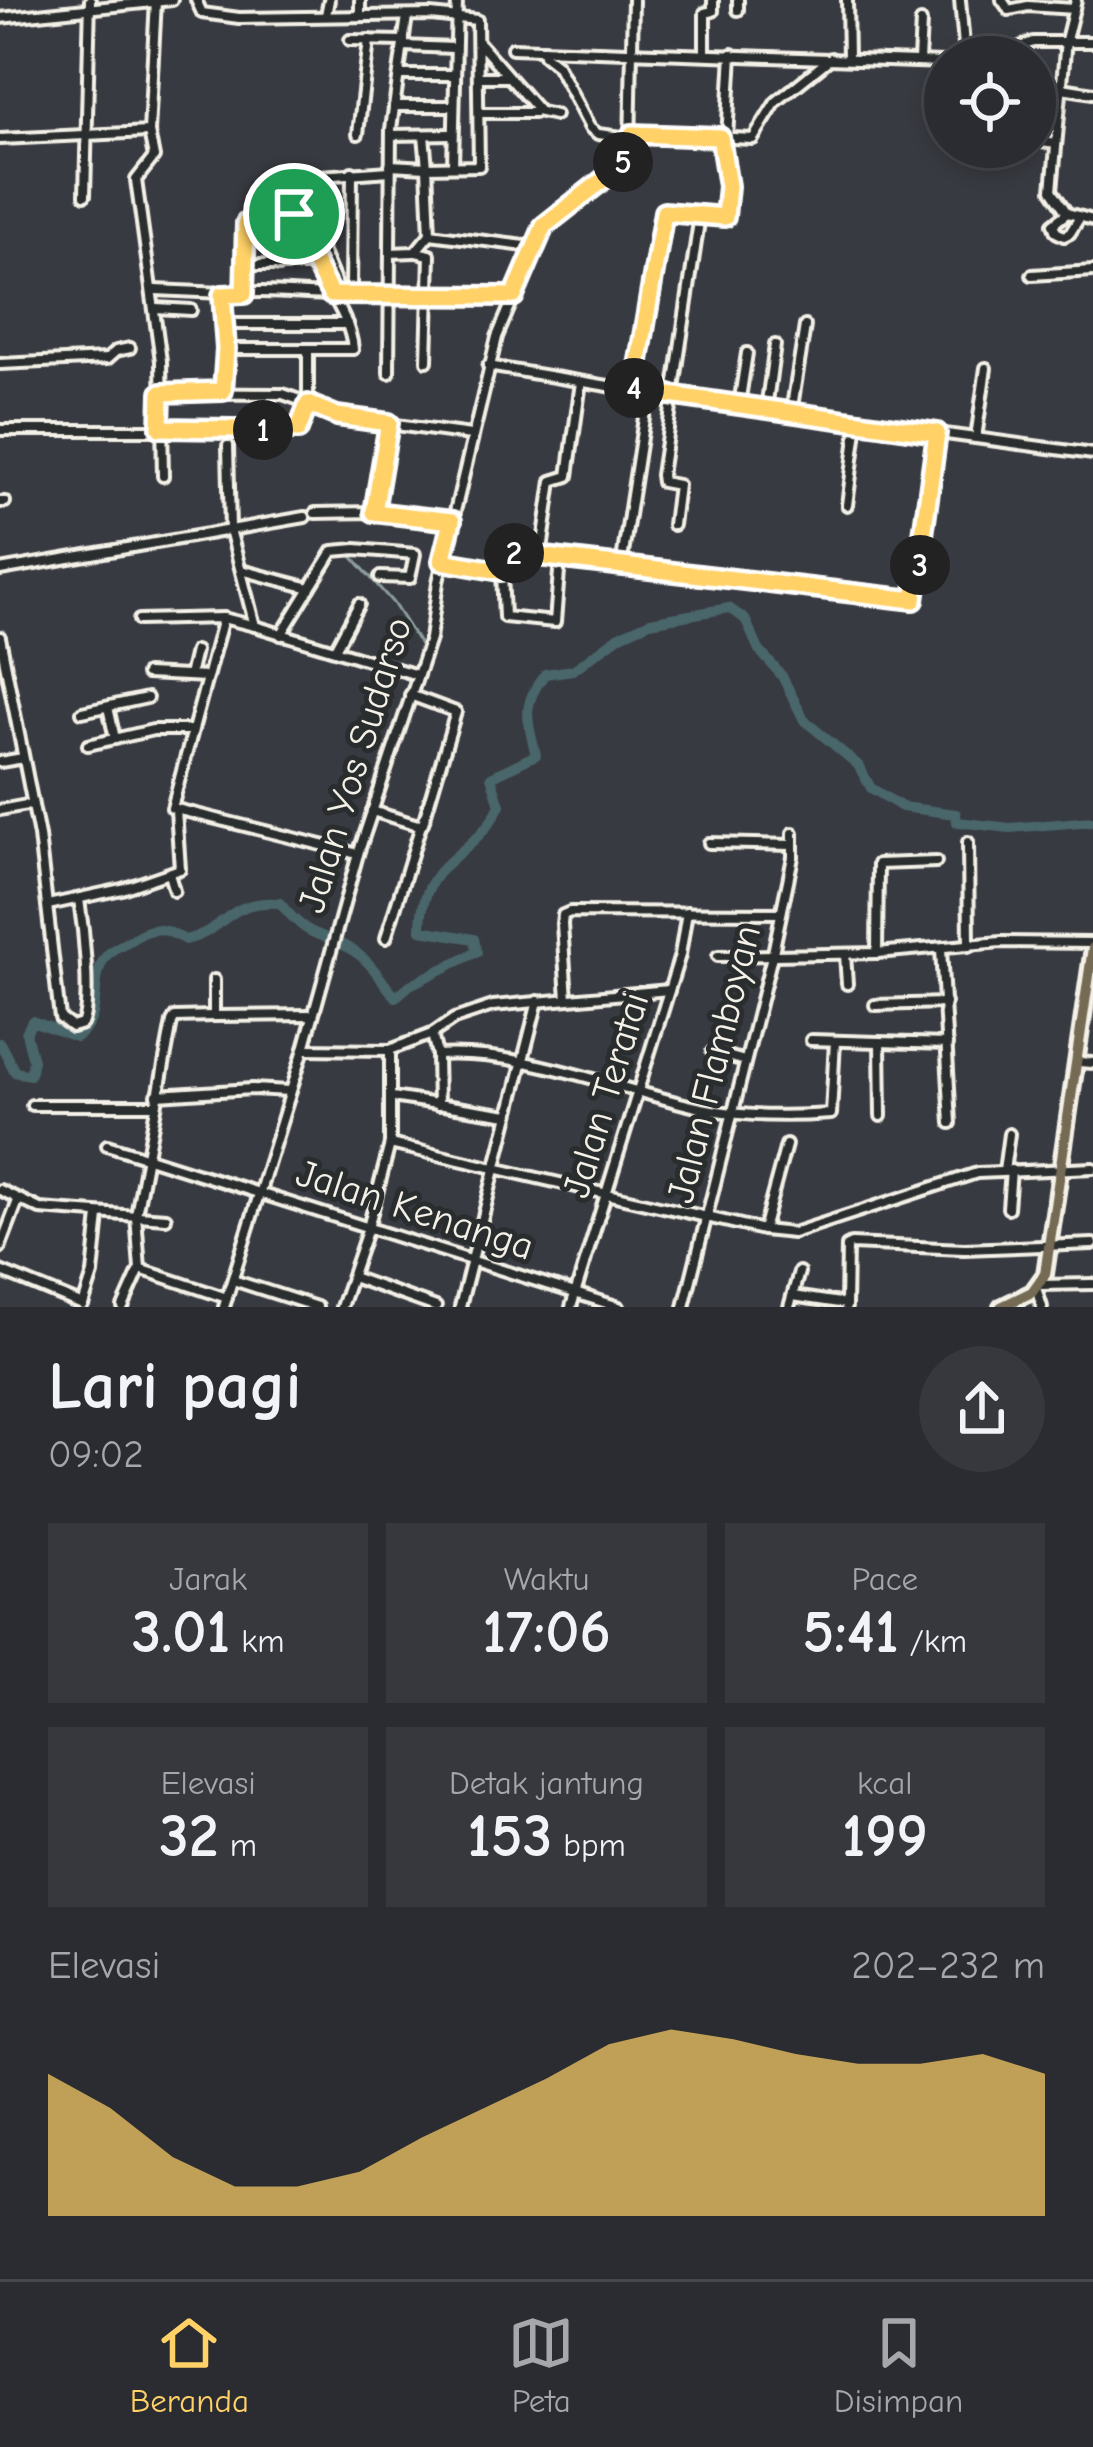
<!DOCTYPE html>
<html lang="id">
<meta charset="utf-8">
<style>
:root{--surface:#2a2c31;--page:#36383d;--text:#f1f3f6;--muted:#a5a7ab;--line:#46484d;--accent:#ffd166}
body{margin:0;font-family:"Comic Neue",sans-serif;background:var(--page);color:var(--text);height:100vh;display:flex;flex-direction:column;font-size:45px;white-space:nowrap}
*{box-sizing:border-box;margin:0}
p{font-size:39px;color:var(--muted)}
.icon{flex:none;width:66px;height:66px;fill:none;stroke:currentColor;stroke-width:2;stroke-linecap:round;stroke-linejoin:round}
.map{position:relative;height:1307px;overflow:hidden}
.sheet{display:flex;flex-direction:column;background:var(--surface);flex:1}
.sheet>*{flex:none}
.fabs{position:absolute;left:924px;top:36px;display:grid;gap:24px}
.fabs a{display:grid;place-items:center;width:132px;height:132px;border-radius:50%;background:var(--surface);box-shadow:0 6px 18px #0003,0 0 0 3px var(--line);font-size:60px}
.pin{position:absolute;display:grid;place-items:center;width:102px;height:102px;color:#fff;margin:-51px;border:6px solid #fff;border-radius:50%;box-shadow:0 3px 12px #0007}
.km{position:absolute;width:60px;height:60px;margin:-30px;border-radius:50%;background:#222;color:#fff;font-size:33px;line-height:60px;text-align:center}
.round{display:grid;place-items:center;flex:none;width:126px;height:126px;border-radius:63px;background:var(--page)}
.head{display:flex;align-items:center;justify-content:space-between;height:204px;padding:0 48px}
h1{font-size:66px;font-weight:700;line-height:90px}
.stats{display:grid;grid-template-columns:repeat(3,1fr);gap:18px;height:204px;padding:12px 48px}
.stats div{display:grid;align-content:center;border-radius:0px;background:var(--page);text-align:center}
.stats b{font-size:60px;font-weight:700}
.stats small{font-size:33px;font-weight:400}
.stats p{font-size:33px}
.chart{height:336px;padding:24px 48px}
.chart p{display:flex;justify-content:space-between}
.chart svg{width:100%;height:216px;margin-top:12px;fill:var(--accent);opacity:.7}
.dock{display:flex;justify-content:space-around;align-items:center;height:168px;border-top:3px solid var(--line);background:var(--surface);font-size:33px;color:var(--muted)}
.dock a{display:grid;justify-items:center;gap:6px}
.dock .current{color:var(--accent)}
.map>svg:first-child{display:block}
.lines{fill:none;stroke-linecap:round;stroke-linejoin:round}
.stream{stroke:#8d9e9d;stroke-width:3}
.river{stroke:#48666b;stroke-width:10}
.minor-casing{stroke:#f4f1e8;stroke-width:16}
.major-casing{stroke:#f4f1e8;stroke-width:20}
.minor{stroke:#2a2d2e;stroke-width:8}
.major{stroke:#746b52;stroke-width:10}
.route-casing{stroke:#fff;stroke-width:24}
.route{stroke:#ffd166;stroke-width:15}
.labels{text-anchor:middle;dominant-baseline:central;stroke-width:10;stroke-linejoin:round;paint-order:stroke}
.street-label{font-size:39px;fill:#f4f1e8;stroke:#2a2d2e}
</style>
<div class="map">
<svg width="1093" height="1307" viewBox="0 0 1093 1307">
<rect width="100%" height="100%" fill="#383a41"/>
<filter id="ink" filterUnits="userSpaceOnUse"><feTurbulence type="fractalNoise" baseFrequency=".00833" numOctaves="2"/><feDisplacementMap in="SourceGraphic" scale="24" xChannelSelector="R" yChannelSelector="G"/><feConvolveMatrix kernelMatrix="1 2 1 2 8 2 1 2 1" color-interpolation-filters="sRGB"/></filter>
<g filter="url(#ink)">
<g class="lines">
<path class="stream" d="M350,554L393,603L422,648"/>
<path class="river" d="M0,1043L15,1072L30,1075L33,1060L26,1033L32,1021L76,1037C108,1017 85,977 109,953C115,947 127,943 134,938C154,925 164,928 185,940C228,930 226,899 280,903C313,945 323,929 358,954C375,966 382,983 396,997L410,985L477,952L474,939L421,930C421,855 474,861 500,805L491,777L536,755C527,718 521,705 545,674L573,670L621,635L650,622L729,608L745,619L759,650L782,676L804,720L858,765L871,788L902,807L956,814L957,822L1010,828L1093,821"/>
<g class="minor-casing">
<g id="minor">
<path d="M196,0L202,13L239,18L431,15L477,20L479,166L427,167L430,234L415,252L390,253"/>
<path d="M847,0L848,58"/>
<path d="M960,0L965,57"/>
<path d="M1002,0L1009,10L1028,6L1074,9"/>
<path d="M1076,0L1066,40L1052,190L1067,213L1093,220"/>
<path d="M738,10V0"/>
<path d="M326,15L329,0"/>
<path d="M360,15V0"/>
<path d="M0,18L172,0"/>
<path d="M350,40L404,41"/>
<path d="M403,46L454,48"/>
<path d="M512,48L945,63"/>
<path d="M543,49L544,55L557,65L590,128L598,134L631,138"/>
<path d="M705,53V13L713,11V0"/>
<path d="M995,57L1033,42H1093"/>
<path d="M919,61L921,22"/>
<path d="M399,75H455"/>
<path d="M479,77H507"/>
<path d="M1062,88L1093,93"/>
<path d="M394,106H453"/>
<path d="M536,111L555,115"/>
<path d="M480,113H533L537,109L480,44"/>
<path d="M149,132L154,157L136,180L161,361L163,476"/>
<path d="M632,133L753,139L776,102L831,58"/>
<path d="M358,134L369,40"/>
<path d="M391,135L453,134"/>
<path d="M727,138L732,54"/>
<path d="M0,139L149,132L156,0"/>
<path d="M1035,141L1056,144"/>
<path d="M390,165L427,167L424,135"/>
<path d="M453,165L457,0"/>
<path d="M85,195L90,0"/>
<path d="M1067,213L1053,224L1056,232L1064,236L1070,233L1080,217"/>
<path d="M430,234L533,247"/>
<path d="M416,252L430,255L427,361"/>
<path d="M245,265H317"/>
<path d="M279,266V218"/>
<path d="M1032,275L1093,271"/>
<path d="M155,290L224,293"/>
<path d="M244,294L245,224L294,214L305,223C308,235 309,249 314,261C327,290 350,317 353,349H226L222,295C255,289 296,294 331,295C392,296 453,294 514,296"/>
<path d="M351,294L352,172"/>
<path d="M341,295L320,246V176L390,171"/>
<path d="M156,308L191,310"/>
<path d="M223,324H347"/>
<path d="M0,364L107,359L116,351L130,348"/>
<path d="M488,366L674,397L1093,454"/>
<path d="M389,373L391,129L407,16"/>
<path d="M634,390L664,212L725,217L728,186L720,137"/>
<path d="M223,391L226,349"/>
<path d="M161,393L283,394L351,419L471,435"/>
<path d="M739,405L747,353"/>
<path d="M766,409L775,345"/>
<path d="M791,413L805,326"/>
<path d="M0,430H298L308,404V349"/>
<path d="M976,438L986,368"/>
<path d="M228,446L230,529L255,626L417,675"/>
<path d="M0,502H5"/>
<path d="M847,505L858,422"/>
<path d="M374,512L389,423"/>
<path d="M315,513L374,512L452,521"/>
<path d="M673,525L678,485L662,482L661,475L700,215"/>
<path d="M541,557L552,481L568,476L581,382"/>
<path d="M443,561L502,572L504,617L555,622L560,559"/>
<path d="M622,565L912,601L917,592L937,433"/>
<path d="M0,570L305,517"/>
<path d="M241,570L310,588L281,635"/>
<path d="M499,571L512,553L621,567L648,392"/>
<path d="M310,588L333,551L356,549L415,554L410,578L380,577"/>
<path d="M223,618L172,808L358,854"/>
<path d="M139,620L223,618L255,626"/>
<path d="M0,637L39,836L60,1018L72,1027L82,1024C92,1002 83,925 79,899"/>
<path d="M335,649L359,604"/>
<path d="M146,674L207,677"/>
<path d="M189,676L195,651"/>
<path d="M108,707L115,739"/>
<path d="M82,712L147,698"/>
<path d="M88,745L153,730H192"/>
<path d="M0,762L23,758"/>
<path d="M0,810L32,804"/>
<path d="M372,811L418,825L423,823L456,712L410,695"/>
<path d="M968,842L969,946"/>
<path d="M709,843L793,845"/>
<path d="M169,874L174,891"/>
<path d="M48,905L122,889L180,869L176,810"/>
<path d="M386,938L421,825"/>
<path d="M941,949L951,1123"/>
<path d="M877,953L878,864L936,862"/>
<path d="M845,954L847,984"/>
<path d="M718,956L877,953L1001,942L1093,943"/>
<path d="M214,980V1016L313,1015"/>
<path d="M567,999L562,924L563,915L570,912L781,913"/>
<path d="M875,1005L945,1003"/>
<path d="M432,1034L437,1055C526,1050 615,1089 701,1108C742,1117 790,1117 831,1114L835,1041"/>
<path d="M811,1040L947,1044"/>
<path d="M880,1043L881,1116"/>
<path d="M304,1049L390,1050L432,1034L454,1019L493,1006L669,990"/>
<path d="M712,1052L745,1061"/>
<path d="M437,1055L438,1105"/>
<path d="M1079,1062L1093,1063"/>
<path d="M157,1095L252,1089L290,1091"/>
<path d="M392,1097L508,1115"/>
<path d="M32,1105H155"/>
<path d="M390,1144L763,1230L793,1233L977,1173L1093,1168"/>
<path d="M107,1145L619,1307"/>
<path d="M1004,1171L1009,1134"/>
<path d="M0,1190L40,1209L166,1218"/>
<path d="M1008,1208L1011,1170"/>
<path d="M763,1230L786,1145"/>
<path d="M0,1248L18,1201"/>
<path d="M140,1269L227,1298"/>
<path d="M0,1271L83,1305L93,1274L99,1215"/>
<path d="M352,1277L436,1307"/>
<path d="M233,1280L317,1307"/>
<path d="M1040,1285L1093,1284"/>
<path d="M1036,1288L1042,1307"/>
<path d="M793,1296L846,1304"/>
<path d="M123,1307L140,1269L136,1215L172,1022L175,1017L214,1016"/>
<path d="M224,1307L304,1049L358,854L430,639L438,582L497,337L544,226L618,168L630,148L633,0"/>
<path d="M341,1307L368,1228L390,1144V1050"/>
<path d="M460,1307L538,1001"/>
<path d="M571,1307L680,955L687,912"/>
<path d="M684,1307L774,948L793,857V833"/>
<path d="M789,1307L799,1272"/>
<path d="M846,1307L847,1246L851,1244L964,1249L1093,1244"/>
</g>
</g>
<g class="major-casing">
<path id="major" d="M1001,1307L1032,1292L1045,1274L1093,948"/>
</g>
<use href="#minor" class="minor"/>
<use href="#major" class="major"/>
</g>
</g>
<g class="lines" filter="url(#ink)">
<g class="route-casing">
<path id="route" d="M632,134L720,137L728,186L725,217L664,212L634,390L937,433L914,600L512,553L500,571L442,561L452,521L374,512L389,423L337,416L308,404L298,430L160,428L161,393L223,391L226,349L222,295L244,294L246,223L299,216L305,223L312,257L331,295L514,296L544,226L618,168Z"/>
</g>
<use href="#route" class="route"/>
</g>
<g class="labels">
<g class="street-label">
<text transform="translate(355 765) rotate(-73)">Jalan Yos Sudarso</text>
<text transform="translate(714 1064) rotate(-76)">Jalan Flamboyan</text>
<text transform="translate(606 1095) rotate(-73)">Jalan Teratai</text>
<text transform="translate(415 1210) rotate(18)">Jalan Kenanga</text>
</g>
</g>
</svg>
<div class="fabs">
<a><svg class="icon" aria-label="locate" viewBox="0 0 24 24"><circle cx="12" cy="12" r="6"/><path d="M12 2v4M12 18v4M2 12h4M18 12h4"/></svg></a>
</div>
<div class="pin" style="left:294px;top:214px;background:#1e9e55"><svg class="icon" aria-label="arrive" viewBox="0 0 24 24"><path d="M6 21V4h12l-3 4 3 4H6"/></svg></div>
<b class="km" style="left:263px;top:430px">1</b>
<b class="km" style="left:514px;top:553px">2</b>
<b class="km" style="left:920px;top:565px">3</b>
<b class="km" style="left:634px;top:388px">4</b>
<b class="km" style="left:623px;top:162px">5</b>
</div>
<section class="sheet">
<div class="head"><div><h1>Lari pagi</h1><p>09:02</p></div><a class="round"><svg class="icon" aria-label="share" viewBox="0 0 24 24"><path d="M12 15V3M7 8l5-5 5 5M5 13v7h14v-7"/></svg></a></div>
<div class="stats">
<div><p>Jarak</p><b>3.01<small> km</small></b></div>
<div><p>Waktu</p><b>17:06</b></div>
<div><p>Pace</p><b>5:41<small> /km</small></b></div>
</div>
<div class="stats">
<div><p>Elevasi</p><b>32<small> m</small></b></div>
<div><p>Detak jantung</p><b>153<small> bpm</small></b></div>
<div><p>kcal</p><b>199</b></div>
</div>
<div class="chart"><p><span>Elevasi</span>202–232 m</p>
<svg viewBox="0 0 160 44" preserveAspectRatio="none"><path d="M0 44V15L10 22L20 32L30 38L40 38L50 35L60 28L70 22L80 16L90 9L100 6L110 8L120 11L130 13L140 13L150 11L160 15V44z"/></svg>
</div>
</section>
<nav class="dock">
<a class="current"><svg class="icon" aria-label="home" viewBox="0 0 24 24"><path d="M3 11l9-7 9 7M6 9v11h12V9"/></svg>Beranda</a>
<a><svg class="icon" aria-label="map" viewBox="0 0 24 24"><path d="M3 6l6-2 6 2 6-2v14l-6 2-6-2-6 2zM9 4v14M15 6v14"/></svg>Peta</a>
<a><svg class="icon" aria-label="saved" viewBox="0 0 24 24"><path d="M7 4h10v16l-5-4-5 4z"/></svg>Disimpan</a>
</nav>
